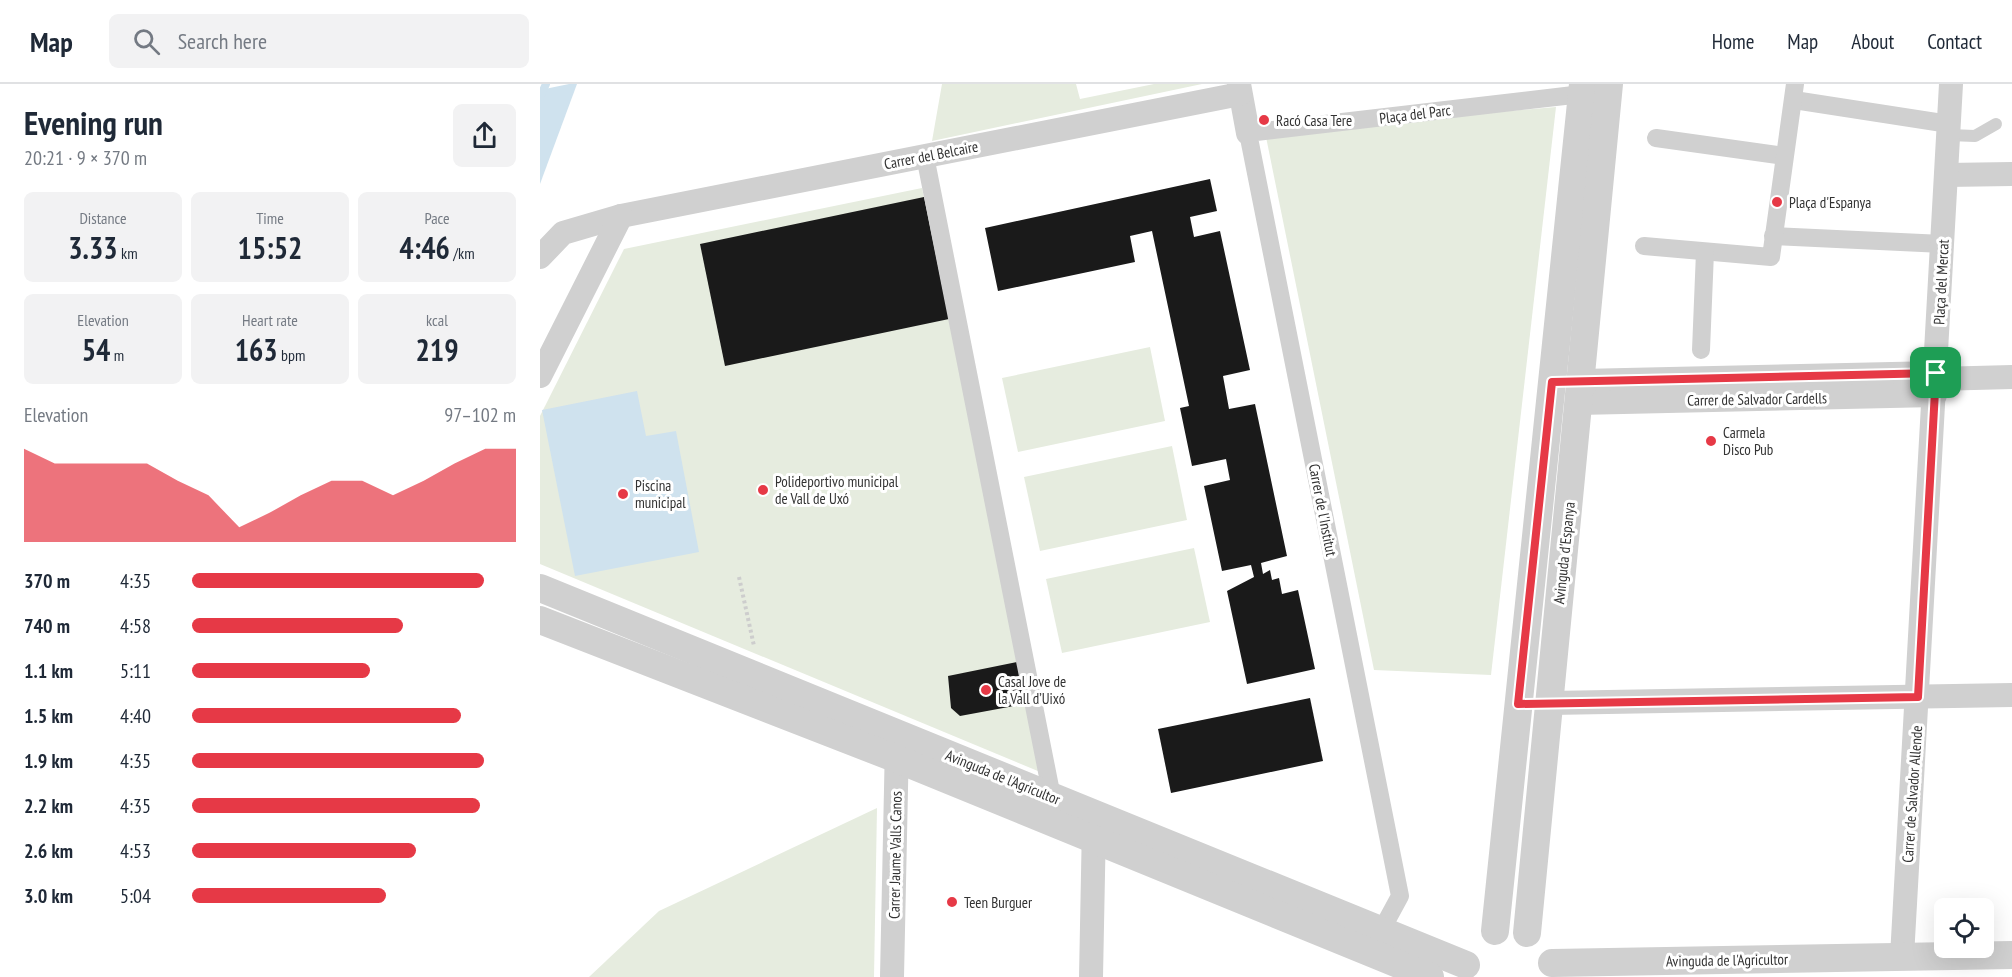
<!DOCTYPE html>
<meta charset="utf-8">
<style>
:root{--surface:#fff;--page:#f2f2f3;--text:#1f2937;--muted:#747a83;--line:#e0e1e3;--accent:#e63946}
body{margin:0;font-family:"PT Sans Narrow",sans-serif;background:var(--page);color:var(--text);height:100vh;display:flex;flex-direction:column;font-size:22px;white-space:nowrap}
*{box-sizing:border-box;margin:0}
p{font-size:20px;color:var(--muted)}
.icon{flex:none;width:33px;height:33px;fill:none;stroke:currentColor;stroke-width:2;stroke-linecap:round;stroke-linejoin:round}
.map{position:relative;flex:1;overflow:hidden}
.drawer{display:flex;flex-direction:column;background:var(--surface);width:540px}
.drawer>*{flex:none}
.tools{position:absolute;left:1394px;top:814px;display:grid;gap:12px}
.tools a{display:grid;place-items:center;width:60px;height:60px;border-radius:9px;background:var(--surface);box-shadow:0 6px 24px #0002;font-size:30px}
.pin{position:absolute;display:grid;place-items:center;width:51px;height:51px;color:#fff;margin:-26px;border-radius:12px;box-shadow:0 3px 9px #0006}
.round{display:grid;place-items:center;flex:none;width:63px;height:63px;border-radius:9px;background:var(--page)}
.summary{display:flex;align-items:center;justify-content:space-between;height:102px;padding:0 24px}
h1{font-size:33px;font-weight:700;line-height:45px}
.metrics{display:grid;grid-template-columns:repeat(3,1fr);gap:9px;height:102px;padding:6px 24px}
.metrics div{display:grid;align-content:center;border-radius:9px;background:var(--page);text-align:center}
.metrics b{font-size:30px;font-weight:700}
.metrics small{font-size:16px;font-weight:400}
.metrics p{font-size:16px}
.chart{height:168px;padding:12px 24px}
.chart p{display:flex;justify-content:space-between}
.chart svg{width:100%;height:108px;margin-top:6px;fill:var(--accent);opacity:.7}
ul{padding:0 24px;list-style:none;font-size:20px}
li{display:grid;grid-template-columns:96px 72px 1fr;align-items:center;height:45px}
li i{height:15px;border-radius:8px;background:var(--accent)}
header{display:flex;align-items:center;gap:36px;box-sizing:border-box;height:84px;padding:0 30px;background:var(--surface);border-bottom:2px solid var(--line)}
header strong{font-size:28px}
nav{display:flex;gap:33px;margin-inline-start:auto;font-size:21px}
.search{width:420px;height:54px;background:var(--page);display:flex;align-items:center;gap:15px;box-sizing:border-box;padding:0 21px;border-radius:9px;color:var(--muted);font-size:22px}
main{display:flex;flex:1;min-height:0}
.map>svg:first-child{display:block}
.green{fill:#e6ecdf}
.water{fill:#cfe2ee}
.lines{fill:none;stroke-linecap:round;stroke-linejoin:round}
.stream{stroke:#cfe2ee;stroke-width:8}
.building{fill:#1a1a1a}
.path{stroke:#cdcdcd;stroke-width:4;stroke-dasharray:3 3;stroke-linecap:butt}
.service{stroke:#d0d0d0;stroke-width:12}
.pedestrian{stroke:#d0d0d0;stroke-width:18}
.minor{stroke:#d0d0d0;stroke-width:24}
.tertiary{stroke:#d0d0d0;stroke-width:28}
.route-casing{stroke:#fff;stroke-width:12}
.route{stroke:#e63946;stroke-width:8}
.poi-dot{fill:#e63946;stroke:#fff;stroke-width:2}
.labels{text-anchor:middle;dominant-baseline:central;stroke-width:6;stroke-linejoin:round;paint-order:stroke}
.street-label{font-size:15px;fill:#333;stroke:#fff}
.poi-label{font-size:15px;fill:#333;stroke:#fff;text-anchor:start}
</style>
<header>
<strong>Map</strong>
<div class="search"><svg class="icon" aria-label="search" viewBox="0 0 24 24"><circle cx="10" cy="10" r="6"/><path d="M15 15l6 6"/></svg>Search here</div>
<nav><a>Home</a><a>Map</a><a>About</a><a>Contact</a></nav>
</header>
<main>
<section class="drawer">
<div class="summary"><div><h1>Evening run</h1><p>20:21 · 9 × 370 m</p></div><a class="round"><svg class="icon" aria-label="share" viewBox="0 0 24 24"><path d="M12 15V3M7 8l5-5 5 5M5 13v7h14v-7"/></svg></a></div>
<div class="metrics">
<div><p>Distance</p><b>3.33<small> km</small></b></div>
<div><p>Time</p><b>15:52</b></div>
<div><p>Pace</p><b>4:46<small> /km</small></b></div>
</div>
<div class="metrics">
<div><p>Elevation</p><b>54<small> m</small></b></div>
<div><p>Heart rate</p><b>163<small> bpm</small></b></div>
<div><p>kcal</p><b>219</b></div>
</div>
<div class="chart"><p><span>Elevation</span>97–102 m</p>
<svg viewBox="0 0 160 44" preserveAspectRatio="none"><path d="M0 44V6L10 12L20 12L30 12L40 12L50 19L60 25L70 38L80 32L90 25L100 19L110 19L120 25L130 19L140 12L150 6L160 6V44z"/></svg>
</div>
<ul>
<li><b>370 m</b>4:35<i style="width:90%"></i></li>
<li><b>740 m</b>4:58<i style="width:65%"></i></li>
<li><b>1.1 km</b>5:11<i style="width:55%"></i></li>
<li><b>1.5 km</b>4:40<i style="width:83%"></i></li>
<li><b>1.9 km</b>4:35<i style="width:90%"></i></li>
<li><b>2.2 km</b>4:35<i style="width:89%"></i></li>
<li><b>2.6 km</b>4:53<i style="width:69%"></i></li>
<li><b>3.0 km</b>5:04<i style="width:60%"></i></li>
</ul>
</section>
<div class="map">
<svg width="1472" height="893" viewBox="0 0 1472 893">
<rect width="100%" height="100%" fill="#fff"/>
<g class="green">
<path d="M402,0H536L540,15L614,0H662L392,57Z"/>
<path d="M1016,23L951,591L834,586L725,48Z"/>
<path d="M382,104L505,690L0,480V332L84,165Z"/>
<path d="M610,263L625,337L478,368L462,294Z"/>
<path d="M632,362L647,436L500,467L484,393Z"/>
<path d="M654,464L670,538L522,569L506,495Z"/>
<path d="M337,724L334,893H49L119,827Z"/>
</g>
<g class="water">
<path d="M29,0H37L0,100V6Z"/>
<path d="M97,307L106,352L136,347L159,468L35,492L2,326Z"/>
</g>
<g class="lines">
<path class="stream" d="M0,13L6,0"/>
</g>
<g class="building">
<path d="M670,95L677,127L650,133L654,153L680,147L710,286L683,292L689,325L715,320L747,472L721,479L723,490L730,486L732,496L739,494L742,510L758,506L775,585L707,600L687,507L714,493L711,481L682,487L664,402L690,396L686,375L652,382L640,324L649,322L612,147L590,152L595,178L458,207L445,144Z"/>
<path d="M384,113L409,235L185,282L160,160Z"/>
<path d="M477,578L485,620L420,632L411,624L408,592Z"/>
<path d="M770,614L783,677L631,709L618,645Z"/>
</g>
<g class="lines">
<path class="path" d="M199,493L214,562"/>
<path class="service" d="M1409,51L1435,52L1456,40"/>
<g class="pedestrian">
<path d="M1254,16L1409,40"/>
<path d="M1116,54L1244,72"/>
<path d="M385,72L512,713"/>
<path d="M1233,152L1403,160"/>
<path d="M1104,162L1231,173L1255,0"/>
<path d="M1161,266L1165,168"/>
<path d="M841,847L860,812L708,49L1042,10"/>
</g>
<g class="minor">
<path d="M699,0L708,49"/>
<path d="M1406,91L1472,90"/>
<path d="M0,173L23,149L81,132L700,10"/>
<path d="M0,292L81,132"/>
<path d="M1396,295L1472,293"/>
<path d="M1041,297L1397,289"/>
<path d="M1038,319L1395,311"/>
<path d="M1010,619L1472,611"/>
<path d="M1362,873L1411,0"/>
<path d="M352,893L357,658"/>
<path d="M551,893L554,739"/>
</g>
<g class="tertiary">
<path d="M0,504L926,881"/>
<path d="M0,536L357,675L890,893"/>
<path d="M955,847L1043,0"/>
<path d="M987,849L1069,0"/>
<path d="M1012,879L1472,871"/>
</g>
</g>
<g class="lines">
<g class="route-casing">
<path id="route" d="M1396,289L1378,613L978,620L1012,298Z"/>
</g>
<use href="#route" class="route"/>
</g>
<g class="poi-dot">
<circle cx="724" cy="36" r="6"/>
<circle cx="1237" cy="118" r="6"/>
<circle cx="1171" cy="357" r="6"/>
<circle cx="223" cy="406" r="6"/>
<circle cx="83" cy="410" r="6"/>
<circle cx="446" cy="606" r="6"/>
<circle cx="412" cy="818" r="6"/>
</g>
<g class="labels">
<g class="street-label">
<text transform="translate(875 30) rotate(-7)">Plaça del Parc</text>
<text transform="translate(391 71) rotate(-11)">Carrer del Belcaire</text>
<text transform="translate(1401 198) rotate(-87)">Plaça del Mercat</text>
<text transform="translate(1217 315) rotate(-1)">Carrer de Salvador Cardells</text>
<text transform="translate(783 426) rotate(79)">Carrer de l'Institut</text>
<text transform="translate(1024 469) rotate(-84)">Avinguda d'Espanya</text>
<text transform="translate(463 693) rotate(22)">Avinguda de l'Agricultor</text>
<text transform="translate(1372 710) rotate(-86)">Carrer de Salvador Allende</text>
<text transform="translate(355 771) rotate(-89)">Carrer Jaume Valls Canos</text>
<text transform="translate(1187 876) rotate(-1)">Avinguda de l'Agricultor</text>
</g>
<g class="poi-label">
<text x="736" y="36">Racó Casa Tere</text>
<text x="1249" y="118">Plaça d'Espanya</text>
<text x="1183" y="348">Carmela<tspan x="1183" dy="17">Disco Pub</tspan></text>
<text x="235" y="397">Polideportivo municipal<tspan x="235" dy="17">de Vall de Uxó</tspan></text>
<text x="95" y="401">Piscina<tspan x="95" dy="17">municipal</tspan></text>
<text x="458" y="597">Casal Jove de<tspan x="458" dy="17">la Vall d’Uixó</tspan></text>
<text x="424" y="818">Teen Burguer</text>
</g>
</g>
</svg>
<div class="tools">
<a><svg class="icon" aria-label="locate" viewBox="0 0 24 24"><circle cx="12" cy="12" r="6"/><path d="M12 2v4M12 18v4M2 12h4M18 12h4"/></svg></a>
</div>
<div class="pin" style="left:1396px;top:289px;background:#1e9e55"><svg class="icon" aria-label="arrive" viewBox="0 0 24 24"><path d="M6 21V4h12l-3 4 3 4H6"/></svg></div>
</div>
</main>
